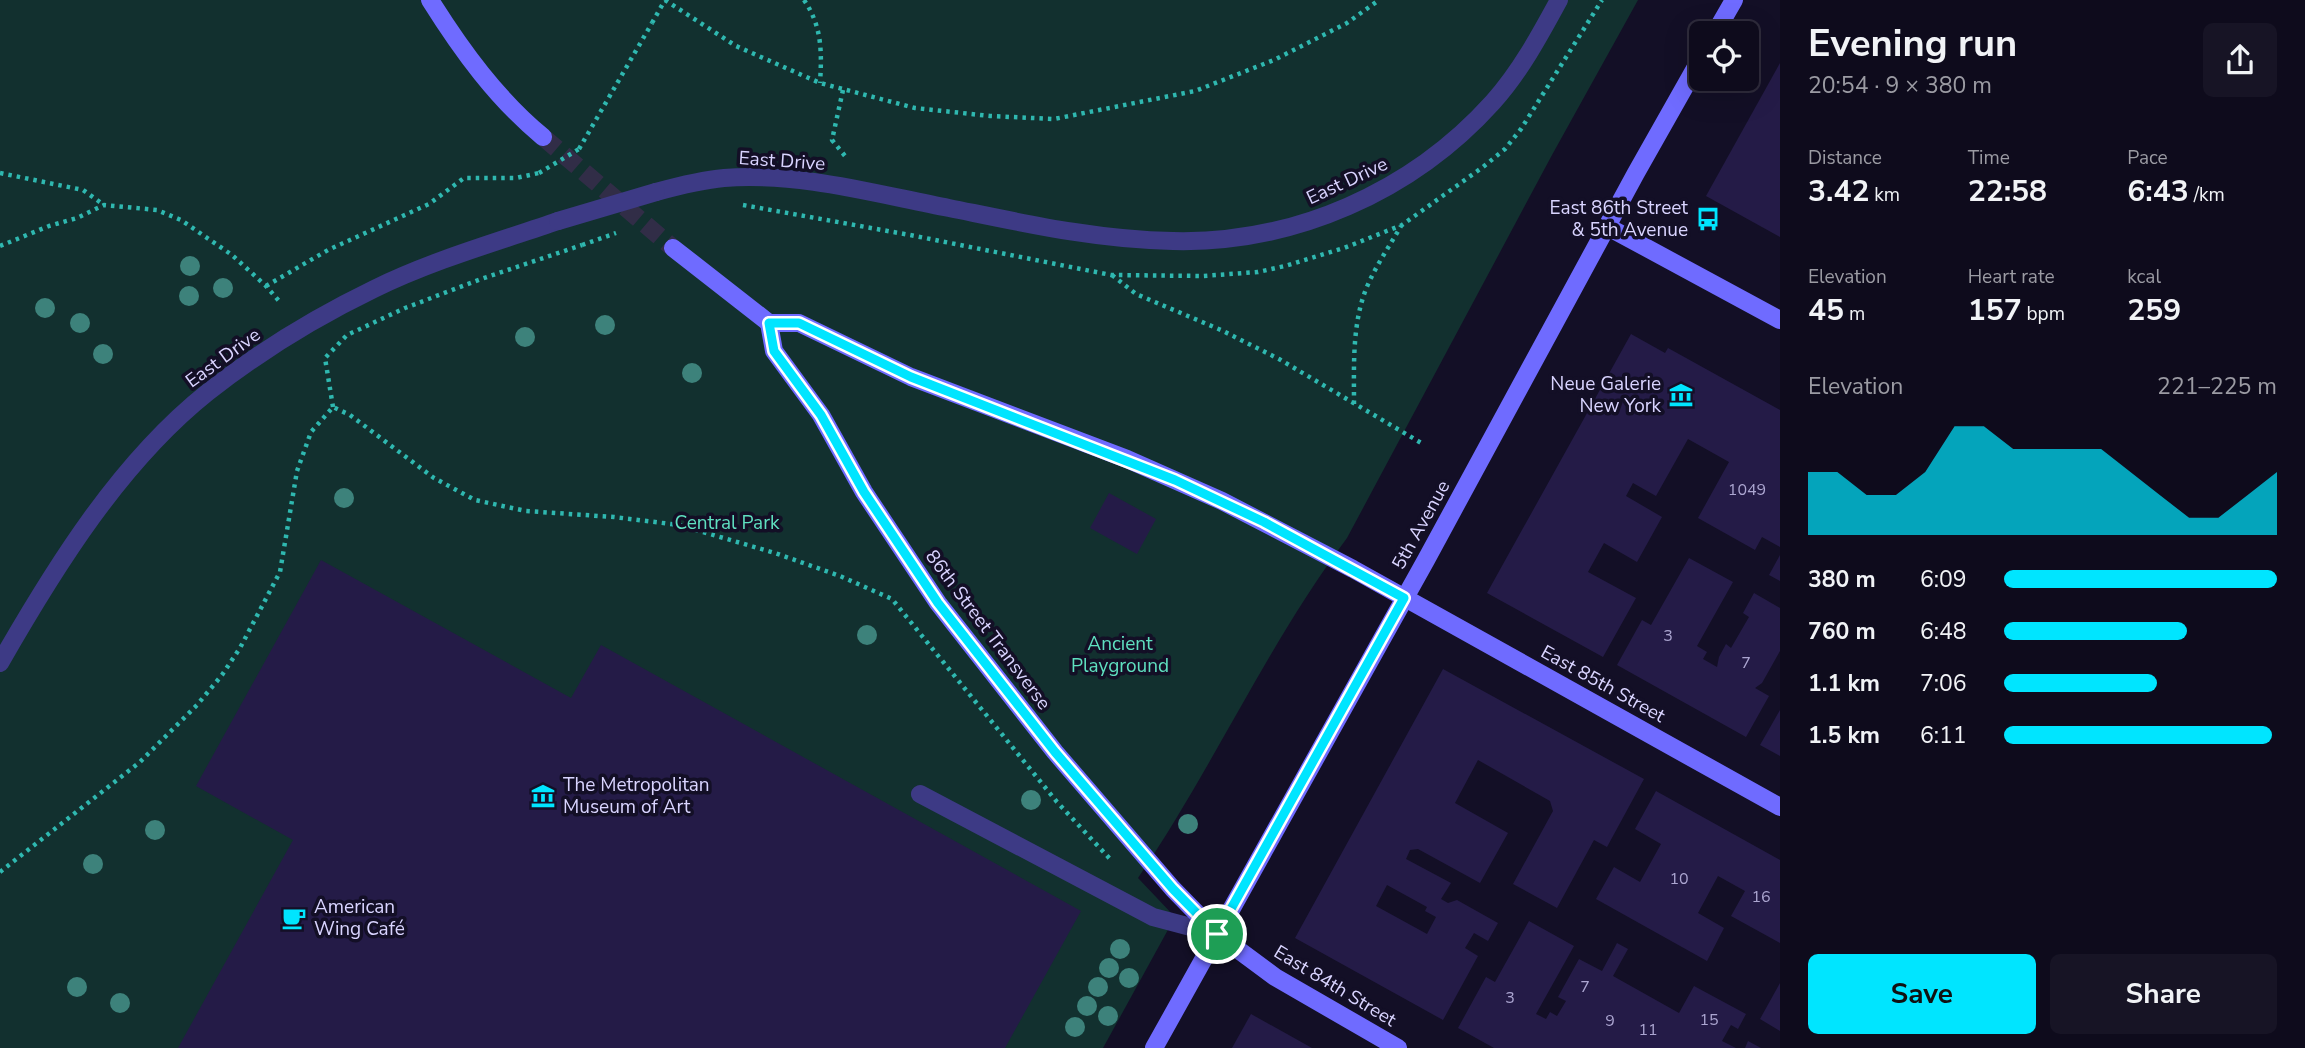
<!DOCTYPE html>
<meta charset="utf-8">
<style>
:root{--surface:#0e0b1c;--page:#171425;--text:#f1f3f6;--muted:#9b9ba3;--line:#2e2b3b;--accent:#00e5ff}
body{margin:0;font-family:"Nunito Sans",sans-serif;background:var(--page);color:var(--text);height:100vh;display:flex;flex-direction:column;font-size:26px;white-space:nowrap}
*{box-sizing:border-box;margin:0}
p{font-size:23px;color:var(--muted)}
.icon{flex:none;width:38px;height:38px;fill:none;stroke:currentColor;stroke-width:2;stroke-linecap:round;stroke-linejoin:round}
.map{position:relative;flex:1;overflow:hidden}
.panel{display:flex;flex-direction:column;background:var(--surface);width:525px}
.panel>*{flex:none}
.tools{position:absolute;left:1689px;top:21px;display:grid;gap:14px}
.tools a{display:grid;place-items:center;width:70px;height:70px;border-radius:10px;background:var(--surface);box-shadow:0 7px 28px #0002,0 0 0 2px var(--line);font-size:35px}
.pin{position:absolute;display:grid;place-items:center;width:60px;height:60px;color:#fff;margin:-30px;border:4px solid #fff;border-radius:50%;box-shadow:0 2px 7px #0007}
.round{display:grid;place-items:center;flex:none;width:74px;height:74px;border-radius:10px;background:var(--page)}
.head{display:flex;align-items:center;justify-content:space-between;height:119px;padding:0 28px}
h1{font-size:38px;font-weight:700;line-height:52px}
.stats{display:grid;grid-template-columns:repeat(3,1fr);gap:10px;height:119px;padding:7px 28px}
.stats div{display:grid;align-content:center}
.stats b{font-size:30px;font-weight:700}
.stats small{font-size:19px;font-weight:400}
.stats p{font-size:19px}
.chart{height:196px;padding:14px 28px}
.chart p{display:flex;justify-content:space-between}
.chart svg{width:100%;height:126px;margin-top:7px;fill:var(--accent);opacity:.7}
.primary-button{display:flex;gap:14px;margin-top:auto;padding:14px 28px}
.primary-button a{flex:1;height:80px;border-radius:10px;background:var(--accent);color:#111;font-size:28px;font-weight:700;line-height:80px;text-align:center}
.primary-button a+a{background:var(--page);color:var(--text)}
ul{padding:0 28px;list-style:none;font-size:23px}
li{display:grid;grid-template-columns:112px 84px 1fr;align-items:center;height:52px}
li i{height:18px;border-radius:9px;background:var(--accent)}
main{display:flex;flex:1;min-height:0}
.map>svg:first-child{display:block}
.green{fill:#12302f}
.building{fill:#241b47;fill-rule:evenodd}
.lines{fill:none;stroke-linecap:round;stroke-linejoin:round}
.secondary-tunnel{stroke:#312d47;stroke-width:18;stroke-dasharray:18 9;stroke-linecap:butt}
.path{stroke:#2fb8b0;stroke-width:4.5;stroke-dasharray:3.5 5;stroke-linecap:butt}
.service{stroke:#3d3a85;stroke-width:18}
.pedestrian{stroke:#3d3a85;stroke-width:18}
.secondary{stroke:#6f6bff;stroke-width:18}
.path-bridge{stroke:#2fb8b0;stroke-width:4.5;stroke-dasharray:3.5 5;stroke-linecap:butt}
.pedestrian-bridge{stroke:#3d3a85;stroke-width:18}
.tree{fill:#3d827b}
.route-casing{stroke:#fff;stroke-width:14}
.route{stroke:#00e5ff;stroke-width:9}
.labels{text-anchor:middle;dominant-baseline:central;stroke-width:7;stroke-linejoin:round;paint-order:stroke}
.number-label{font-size:16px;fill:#aca6d1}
.street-label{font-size:19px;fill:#d9d4ff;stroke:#130f26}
.poi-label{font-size:19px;fill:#d9d4ff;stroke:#130f26;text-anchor:end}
.park-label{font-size:19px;fill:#5fe0c0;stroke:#130f26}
</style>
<main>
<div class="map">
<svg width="1780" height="1048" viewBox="0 0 1780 1048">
<rect width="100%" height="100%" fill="#130f26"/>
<path class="green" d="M0,0H1638L1552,155L1347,538C1267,645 1213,768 1138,878L1175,917L1103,1048H0Z"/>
<g class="building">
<path d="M1780,63V237L1706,196Z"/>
<path d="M1631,334L1665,353L1668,348L1780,410V547L1762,537L1755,550L1698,518L1729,462L1688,439L1656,496L1633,483L1626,496L1662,517L1637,562L1604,543L1588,572L1636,598L1603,657L1487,593Z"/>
<path d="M1109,493L1156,519L1137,554L1090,528Z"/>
<path d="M1780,555V581L1769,575Z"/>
<path d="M1689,558L1733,582L1697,646L1707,652L1703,659L1717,667L1719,657L1726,644L1731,648L1749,617L1743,613L1754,593L1780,608V651L1762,683L1755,688L1769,696L1746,737L1617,665L1642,620L1651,625Z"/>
<path d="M321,560L571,698L601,645L1081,911L1005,1048H178L293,840L196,786Z"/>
<path d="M1443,669L1644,779L1607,847L1594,840L1557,908L1513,884L1553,811L1550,801L1478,760L1455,803L1508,833L1480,883L1418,849L1410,850L1406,859L1451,883L1441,899L1448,903L1457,900L1498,923L1488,941L1474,933L1465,948L1478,956L1443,1020L1295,938ZM1387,885L1427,907L1425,911L1436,917L1427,934L1376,906Z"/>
<path d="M1780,710V756L1760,745Z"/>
<path d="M1656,791L1780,860V943L1731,916L1745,891L1718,876L1698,913L1724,928L1707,961L1596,899L1614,867L1640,882L1661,844L1635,829Z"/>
<path d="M1529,921L1574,946L1536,1014L1546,1019L1550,1012L1557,1016L1566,1001L1558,997L1579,959L1602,971L1617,943L1628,949L1613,976L1679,1013L1694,986L1746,1014L1738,1029L1731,1025L1722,1041L1736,1048H1494L1458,1028L1486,977L1495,982Z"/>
<path d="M1780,983V1031L1760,1019Z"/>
<path d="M1251,1014L1312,1048H1232Z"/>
<path d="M1748,1041L1761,1048H1745Z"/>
</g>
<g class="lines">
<path class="secondary-tunnel" d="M543,137L673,248"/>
<g class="path">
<path d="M665,0L736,46L820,83L915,108L990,116L1054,119L1195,91L1274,60L1347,23L1379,0"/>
<path d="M804,0C822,26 822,52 820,83"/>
<path d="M843,90L832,140L845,156"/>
<path d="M579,149L652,23"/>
<path d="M0,173L83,190L104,205"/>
<path d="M743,205L910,235L1111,275L1203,276L1258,272L1285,266L1344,248L1402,225L1483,167L1505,149L1521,129L1602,0"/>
<path d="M0,246L49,226L77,218L104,205L157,210L181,220L232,255L266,286L279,301"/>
<path d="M1112,275L1136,294L1221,330L1279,359L1423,444"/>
<path d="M266,286L328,250L429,204L464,178H516L539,173"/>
<path d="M1354,404C1354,366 1352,325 1366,289C1375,267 1389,247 1401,226"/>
<path d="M333,407L325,358L347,335L405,308L481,279L582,245"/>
<path d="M0,872L140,762L197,705L222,675L240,648L280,572L297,471L311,432L333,407L350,415L434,478L475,500L526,511L614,517L679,525L775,553L840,576L892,599L1057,802L1111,860"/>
</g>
<path class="service" d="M920,794L1153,917L1217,934"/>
<g class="pedestrian">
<path d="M656,192C678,186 701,180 724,178C799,172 876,194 949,208C1023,223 1097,240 1173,241C1294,244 1412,192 1493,102C1520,72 1540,35 1559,0"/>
<path d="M0,663C55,567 120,462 208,392C259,352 316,317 374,289C433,260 497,242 558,221"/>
</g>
<g class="secondary">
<path d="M430,0C462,51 497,99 543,137"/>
<path d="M1715,33L1734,0"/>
<path d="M1608,227L1780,320"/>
<path d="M673,248L769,323H799L911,377L1127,459L1222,501L1353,569L1780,807"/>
<path d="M769,323L774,351L821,415L864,492L938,603L1055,752L1173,889L1217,934L1275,977L1398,1048"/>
<path d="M1154,1048L1426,560L1636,173L1701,58"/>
</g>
<g class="path-bridge">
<path d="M652,23L665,0"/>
<path d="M539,173L579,149"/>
<path d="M582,245L616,233"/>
</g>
<path class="pedestrian-bridge" d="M558,221L656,192"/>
</g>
<g class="tree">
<circle cx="190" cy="266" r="10"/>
<circle cx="223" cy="288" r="10"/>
<circle cx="189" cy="296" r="10"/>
<circle cx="45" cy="308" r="10"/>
<circle cx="80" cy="323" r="10"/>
<circle cx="605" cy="325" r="10"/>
<circle cx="525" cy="337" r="10"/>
<circle cx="103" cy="354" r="10"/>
<circle cx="692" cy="373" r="10"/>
<circle cx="344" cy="498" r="10"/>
<circle cx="867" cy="635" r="10"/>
<circle cx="1031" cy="800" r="10"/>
<circle cx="1188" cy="824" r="10"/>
<circle cx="155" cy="830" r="10"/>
<circle cx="93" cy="864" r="10"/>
<circle cx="1120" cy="949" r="10"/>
<circle cx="1109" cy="968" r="10"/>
<circle cx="1129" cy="978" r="10"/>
<circle cx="77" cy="987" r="10"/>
<circle cx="1098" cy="987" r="10"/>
<circle cx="120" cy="1003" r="10"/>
<circle cx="1087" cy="1006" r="10"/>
<circle cx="1108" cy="1016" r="10"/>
<circle cx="1075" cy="1027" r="10"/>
</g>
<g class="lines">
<g class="route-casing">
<path id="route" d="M769,323H799L911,377L1175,480L1264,522L1404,598L1217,934L1173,889L1055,752L938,603L864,492L821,415L774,351Z"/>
</g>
<use href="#route" class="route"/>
</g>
<defs>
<g id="bus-bare" transform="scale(1.89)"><path d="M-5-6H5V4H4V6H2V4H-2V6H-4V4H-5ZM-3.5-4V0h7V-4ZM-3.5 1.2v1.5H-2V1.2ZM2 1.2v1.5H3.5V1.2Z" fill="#00e5ff" stroke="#130f26" stroke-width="2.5" paint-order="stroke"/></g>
<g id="museum-bare" transform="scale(1.89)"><path d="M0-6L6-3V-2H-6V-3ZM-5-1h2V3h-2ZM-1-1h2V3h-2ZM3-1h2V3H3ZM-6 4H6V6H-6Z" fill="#00e5ff" stroke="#130f26" stroke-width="2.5" paint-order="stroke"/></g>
<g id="cafe-bare" transform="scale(1.89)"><path d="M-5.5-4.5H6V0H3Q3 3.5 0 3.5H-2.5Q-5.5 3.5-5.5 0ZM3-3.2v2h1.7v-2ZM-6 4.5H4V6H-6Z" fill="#00e5ff" stroke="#130f26" stroke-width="2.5" paint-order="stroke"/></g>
</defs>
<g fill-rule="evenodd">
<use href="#bus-bare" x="1708" y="219"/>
<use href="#museum-bare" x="1681" y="395"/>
<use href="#museum-bare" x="543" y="796"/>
<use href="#cafe-bare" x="294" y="918"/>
</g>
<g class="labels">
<g class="number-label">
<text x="1747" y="490">1049</text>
<text x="1668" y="636">3</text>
<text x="1746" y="663">7</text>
<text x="1679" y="879">10</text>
<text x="1761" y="897">16</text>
<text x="1585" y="987">7</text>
<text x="1510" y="998">3</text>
<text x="1709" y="1020">15</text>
<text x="1610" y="1021">9</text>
<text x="1648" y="1030">11</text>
</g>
<g class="street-label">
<text transform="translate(782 161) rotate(4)">East Drive</text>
<text transform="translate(1347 181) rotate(-25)">East Drive</text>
<text transform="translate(223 358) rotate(-36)">East Drive</text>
<text transform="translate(1421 525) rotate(-61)">5th Avenue</text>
<text transform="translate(988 630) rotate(53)">86th Street Transverse</text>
<text transform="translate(1603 684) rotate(29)">East 85th Street</text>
<text transform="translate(1335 986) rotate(31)">East 84th Street</text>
</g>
<g class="poi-label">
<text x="1688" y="208">East 86th Street<tspan x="1688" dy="22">&amp; 5th Avenue</tspan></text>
<text x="1661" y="384">Neue Galerie<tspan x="1661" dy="22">New York</tspan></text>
<text x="563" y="785" text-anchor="start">The Metropolitan<tspan x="563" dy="22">Museum of Art</tspan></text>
<text x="314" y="907" text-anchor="start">American<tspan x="314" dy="22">Wing Café</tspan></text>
</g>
<g class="park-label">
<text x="727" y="523">Central Park</text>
<text x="1120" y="644">Ancient<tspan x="1120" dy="22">Playground</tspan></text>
</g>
</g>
</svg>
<div class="tools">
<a><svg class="icon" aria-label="locate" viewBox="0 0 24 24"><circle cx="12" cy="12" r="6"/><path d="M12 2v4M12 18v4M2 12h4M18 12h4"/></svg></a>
</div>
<div class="pin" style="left:1217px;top:934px;background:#1e9e55"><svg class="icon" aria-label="arrive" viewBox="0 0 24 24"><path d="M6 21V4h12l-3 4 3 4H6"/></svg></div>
</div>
<section class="panel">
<div class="head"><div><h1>Evening run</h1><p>20:54 · 9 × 380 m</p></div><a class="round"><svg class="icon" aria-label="share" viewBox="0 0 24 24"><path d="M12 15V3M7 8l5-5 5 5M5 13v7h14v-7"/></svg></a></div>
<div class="stats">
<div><p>Distance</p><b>3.42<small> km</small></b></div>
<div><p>Time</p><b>22:58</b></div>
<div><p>Pace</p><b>6:43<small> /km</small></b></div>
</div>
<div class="stats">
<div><p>Elevation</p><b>45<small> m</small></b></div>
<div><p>Heart rate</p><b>157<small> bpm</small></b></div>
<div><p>kcal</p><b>259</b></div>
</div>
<div class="chart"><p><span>Elevation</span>221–225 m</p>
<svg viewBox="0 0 160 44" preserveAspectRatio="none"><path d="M0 44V22L10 22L20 30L30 30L40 22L50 6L60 6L70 14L80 14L90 14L100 14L110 22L120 30L130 38L140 38L150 30L160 22V44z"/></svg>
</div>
<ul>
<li><b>380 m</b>6:09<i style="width:100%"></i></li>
<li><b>760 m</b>6:48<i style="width:67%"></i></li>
<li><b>1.1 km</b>7:06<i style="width:56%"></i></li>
<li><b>1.5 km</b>6:11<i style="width:98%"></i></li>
</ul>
<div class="primary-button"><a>Save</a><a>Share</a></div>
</section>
</main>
